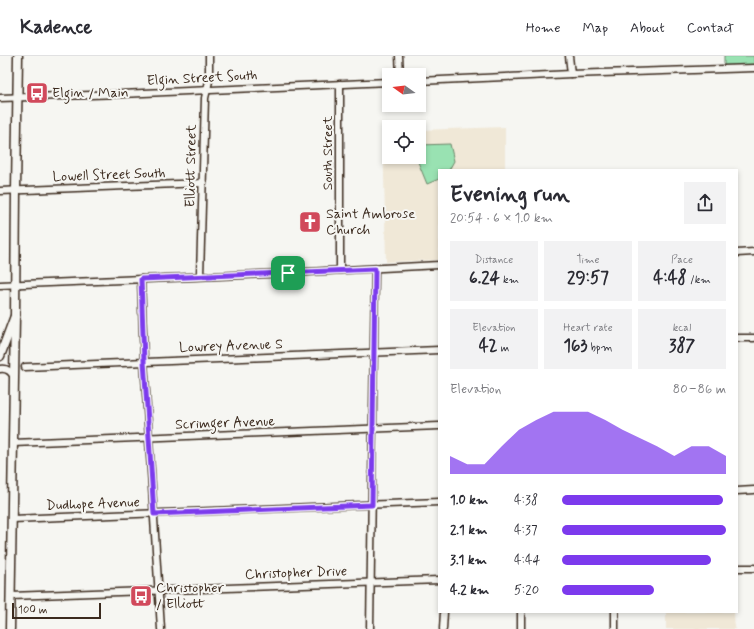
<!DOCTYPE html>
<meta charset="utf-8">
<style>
:root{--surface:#fff;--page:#f2f2f3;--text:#2b2b33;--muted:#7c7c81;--line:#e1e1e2;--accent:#7c3aed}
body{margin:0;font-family:Mynerve,sans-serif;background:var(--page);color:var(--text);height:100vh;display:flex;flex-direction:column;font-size:15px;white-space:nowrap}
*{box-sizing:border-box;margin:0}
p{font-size:13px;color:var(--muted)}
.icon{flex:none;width:22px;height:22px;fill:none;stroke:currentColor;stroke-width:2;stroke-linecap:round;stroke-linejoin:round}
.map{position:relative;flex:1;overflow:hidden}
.side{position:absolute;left:438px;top:113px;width:300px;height:444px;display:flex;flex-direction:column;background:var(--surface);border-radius:0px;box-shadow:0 2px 6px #0003}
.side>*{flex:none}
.needle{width:26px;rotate:284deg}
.tools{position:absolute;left:382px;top:12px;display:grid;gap:8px}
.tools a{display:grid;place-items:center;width:44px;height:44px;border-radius:0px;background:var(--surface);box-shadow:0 2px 6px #0003;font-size:20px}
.scale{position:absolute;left:12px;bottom:10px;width:89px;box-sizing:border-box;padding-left:4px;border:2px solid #3b2a1e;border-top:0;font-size:11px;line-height:14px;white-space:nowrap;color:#3b2a1e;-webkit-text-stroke:3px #f6f6f2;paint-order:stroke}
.pin{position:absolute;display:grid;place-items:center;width:34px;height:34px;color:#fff;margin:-17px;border-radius:8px;box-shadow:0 2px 6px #0006}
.round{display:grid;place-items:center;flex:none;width:42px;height:42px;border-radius:0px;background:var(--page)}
.head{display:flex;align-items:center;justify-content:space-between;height:68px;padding:0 12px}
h1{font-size:22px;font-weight:800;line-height:30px}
.stats{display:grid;grid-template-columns:repeat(3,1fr);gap:6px;height:68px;padding:4px 12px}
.stats div{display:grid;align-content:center;border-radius:0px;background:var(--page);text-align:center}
.stats b{font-size:17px;font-weight:800}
.stats small{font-size:11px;font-weight:400}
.stats p{font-size:11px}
.chart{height:112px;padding:8px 12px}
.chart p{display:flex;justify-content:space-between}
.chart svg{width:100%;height:72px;margin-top:4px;fill:var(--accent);opacity:.7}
ul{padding:0 12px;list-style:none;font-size:13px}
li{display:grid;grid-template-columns:64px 48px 1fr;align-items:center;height:30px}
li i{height:10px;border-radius:5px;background:var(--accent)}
header{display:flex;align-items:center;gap:24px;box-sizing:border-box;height:56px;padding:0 20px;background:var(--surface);border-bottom:1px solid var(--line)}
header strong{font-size:19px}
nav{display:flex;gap:22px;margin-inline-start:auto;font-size:14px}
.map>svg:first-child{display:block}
.built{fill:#f0e8d7}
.green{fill:#99e2b2;stroke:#6a8668}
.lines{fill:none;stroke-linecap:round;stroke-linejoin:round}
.minor-casing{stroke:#3b2a1e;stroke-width:9}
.major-casing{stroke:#3b2a1e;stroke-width:11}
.minor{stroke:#f6f6f2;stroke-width:6}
.major{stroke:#f6f6f2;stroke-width:8}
.route-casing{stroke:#fff;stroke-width:8}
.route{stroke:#7c3aed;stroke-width:5}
.labels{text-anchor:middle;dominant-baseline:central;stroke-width:4;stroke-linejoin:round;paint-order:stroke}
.street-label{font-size:14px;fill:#3b2a1e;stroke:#f6f6f2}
.poi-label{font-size:14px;fill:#3b2a1e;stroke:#f6f6f2;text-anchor:start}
</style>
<header>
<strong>Kadence</strong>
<nav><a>Home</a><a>Map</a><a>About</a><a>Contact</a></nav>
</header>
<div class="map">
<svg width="754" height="573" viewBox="0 0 754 573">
<rect width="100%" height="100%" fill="#f6f6f2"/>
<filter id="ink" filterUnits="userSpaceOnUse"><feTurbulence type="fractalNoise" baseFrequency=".025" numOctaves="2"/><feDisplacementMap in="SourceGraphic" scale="8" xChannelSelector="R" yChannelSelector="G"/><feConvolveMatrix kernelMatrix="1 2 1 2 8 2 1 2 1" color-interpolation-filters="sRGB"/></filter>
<g filter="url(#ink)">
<g class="built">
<path d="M505,71V114H439V204L386,206L383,75H389V101H419V74Z"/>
<path d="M666,556H734L735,573H666Z"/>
</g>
<g class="green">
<path d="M724,0H754V11L724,12Z"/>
<path d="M450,88L454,105L449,114H439V123L427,128L416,101H419V89Z"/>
</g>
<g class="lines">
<g class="minor-casing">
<g id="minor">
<path d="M399,0L400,19"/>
<path d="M569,0L571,18"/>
<path d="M419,25L571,18L754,12"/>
<path d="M340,28V214"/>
<path d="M0,42L121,38L389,26"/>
<path d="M0,135L203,127"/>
<path d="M737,197L754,196"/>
<path d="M200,220L205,42L209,25V0"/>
<path d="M141,223L144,305L161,573"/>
<path d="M0,229L288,217L439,209"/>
<path d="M737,282H754"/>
<path d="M25,311L439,294"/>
<path d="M0,313C7,312 11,315 14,321"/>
<path d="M13,387L439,370"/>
<path d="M737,435L754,434"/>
<path d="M12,463L439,446"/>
<path d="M737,512H754"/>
<path d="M11,540L439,524"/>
<path d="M370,573L375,213"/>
<path d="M443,573L444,556"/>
<path d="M521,573V556"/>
<path d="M615,573V556"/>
</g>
</g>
<g class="major-casing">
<g id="major">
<path d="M0,300L15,260L16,134L18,0"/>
<path d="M10,573L15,260"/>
</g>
</g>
<use href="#minor" class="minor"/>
<use href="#major" class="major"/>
</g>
</g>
<g class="lines" filter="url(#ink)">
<g class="route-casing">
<path id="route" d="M375,213L372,449L154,458L144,305L141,223Z"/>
</g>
<use href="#route" class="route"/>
</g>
<defs>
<g id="bus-square" transform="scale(1.15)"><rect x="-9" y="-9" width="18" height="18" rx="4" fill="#d1495b" stroke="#f6f6f2"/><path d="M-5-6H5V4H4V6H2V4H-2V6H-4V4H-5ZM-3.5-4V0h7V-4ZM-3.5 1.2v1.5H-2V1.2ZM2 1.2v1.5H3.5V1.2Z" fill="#fff"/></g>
<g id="church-square" transform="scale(1.15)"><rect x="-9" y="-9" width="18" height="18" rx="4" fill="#d1495b" stroke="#f6f6f2"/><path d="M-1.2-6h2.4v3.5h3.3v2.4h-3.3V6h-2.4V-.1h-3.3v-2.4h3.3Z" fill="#fff"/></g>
</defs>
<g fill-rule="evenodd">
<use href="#bus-square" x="37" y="37"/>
<use href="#church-square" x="310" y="166"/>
<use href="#bus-square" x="141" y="540"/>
</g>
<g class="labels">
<g class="street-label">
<text transform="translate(202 22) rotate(-3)">Elgin Street South</text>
<text transform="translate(328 97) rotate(-90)">South Street</text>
<text transform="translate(191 110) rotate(-89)">Elliott Street</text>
<text transform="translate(109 119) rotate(-2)">Lowell Street South</text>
<text transform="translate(231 290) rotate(-2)">Lowrey Avenue S</text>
<text transform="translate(225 367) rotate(-2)">Scrimger Avenue</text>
<text transform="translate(93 448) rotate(-2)">Dudhope Avenue</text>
<text transform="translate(296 517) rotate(-2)">Christopher Drive</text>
</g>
<g class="poi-label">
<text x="52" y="37">Elgin / Main</text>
<text x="326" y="158">Saint Ambrose<tspan x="326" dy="16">Church</tspan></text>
<text x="156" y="532">Christopher<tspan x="156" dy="16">/ Elliott</tspan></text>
</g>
</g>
</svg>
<div class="tools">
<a><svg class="needle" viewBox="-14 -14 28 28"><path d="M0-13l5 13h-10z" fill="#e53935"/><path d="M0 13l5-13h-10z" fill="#7c7c81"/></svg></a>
<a><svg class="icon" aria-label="locate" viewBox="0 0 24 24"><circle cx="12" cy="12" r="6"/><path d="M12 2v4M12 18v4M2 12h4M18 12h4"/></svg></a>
</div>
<div class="scale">100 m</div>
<div class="pin" style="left:288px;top:217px;background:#1e9e55"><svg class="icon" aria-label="arrive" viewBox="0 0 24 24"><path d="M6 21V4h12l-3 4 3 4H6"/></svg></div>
<section class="side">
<div class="head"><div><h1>Evening run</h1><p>20:54 · 6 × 1.0 km</p></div><a class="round"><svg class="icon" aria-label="share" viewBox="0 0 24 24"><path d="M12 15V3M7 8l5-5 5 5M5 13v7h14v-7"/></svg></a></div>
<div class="stats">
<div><p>Distance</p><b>6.24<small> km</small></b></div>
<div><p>Time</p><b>29:57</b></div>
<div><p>Pace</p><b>4:48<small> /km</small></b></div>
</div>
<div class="stats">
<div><p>Elevation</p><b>42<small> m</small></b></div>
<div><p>Heart rate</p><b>163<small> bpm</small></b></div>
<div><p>kcal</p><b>387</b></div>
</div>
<div class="chart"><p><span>Elevation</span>80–86 m</p>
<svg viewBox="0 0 160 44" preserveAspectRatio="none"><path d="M0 44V33L10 38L20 38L30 27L40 17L50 11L60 6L70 6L80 6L90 11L100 17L110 22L120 27L130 33L140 27L150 27L160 33V44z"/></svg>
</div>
<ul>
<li><b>1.0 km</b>4:38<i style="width:98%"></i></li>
<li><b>2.1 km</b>4:37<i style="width:100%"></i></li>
<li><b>3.1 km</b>4:44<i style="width:91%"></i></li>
<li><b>4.2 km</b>5:20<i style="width:56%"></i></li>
</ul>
</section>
</div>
